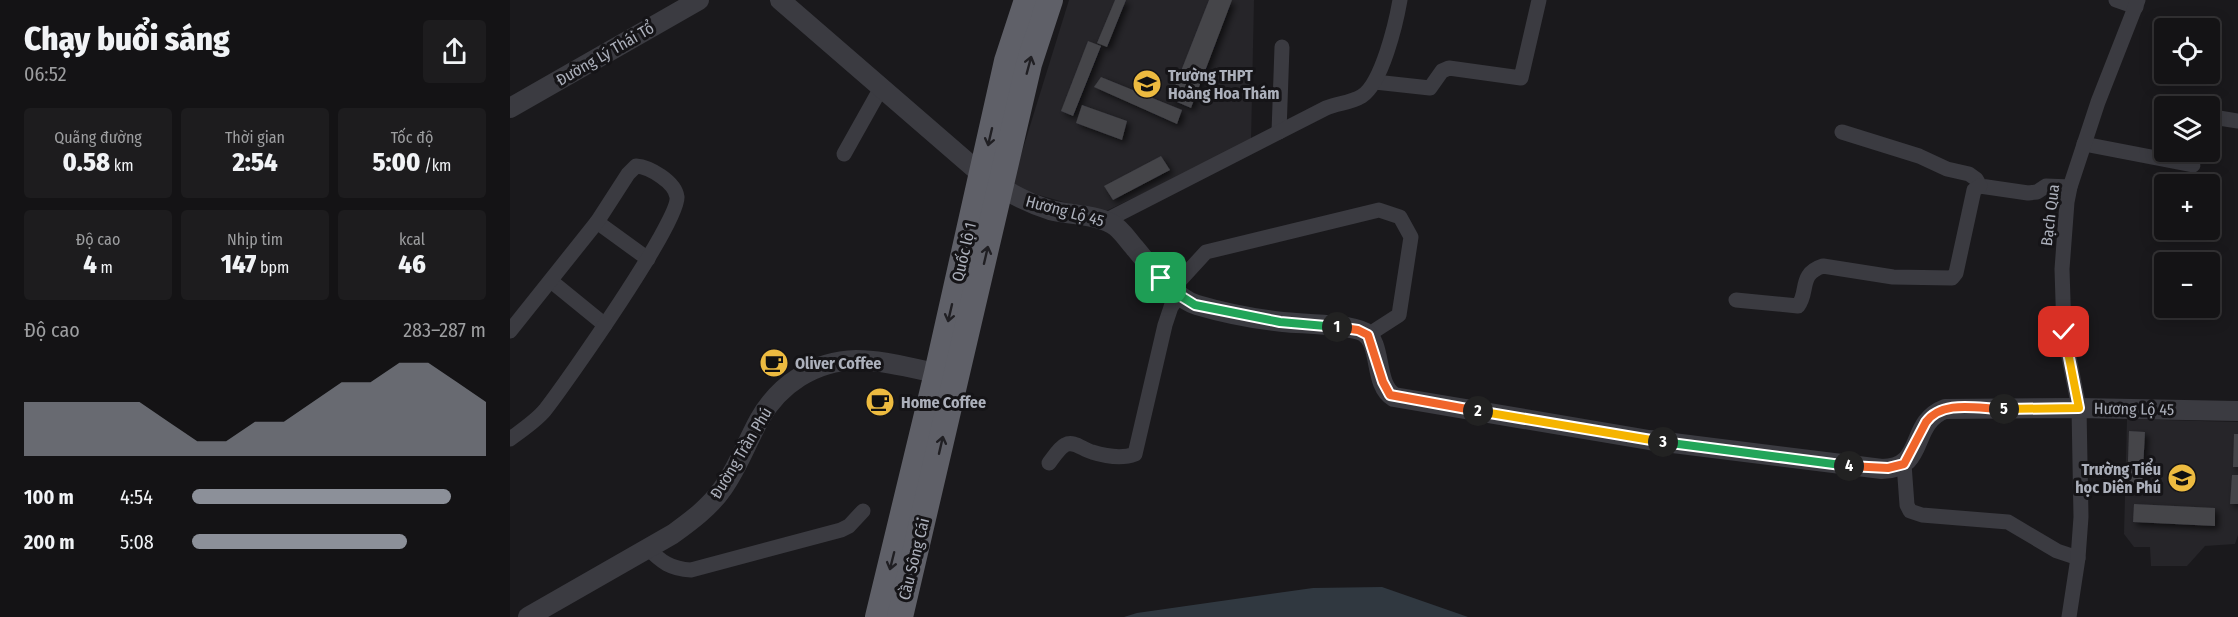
<!DOCTYPE html>
<html lang="vi">
<meta charset="utf-8">
<style>
:root{--surface:#141315;--page:#1d1c1e;--text:#f1f3f6;--muted:#9d9ea0;--line:#333234;--accent:#8c9099}
body{margin:0;font-family:"Fira Sans Condensed",sans-serif;background:var(--page);color:var(--text);height:100vh;display:flex;flex-direction:column;font-size:22px;white-space:nowrap}
*{box-sizing:border-box;margin:0}
p{font-size:20px;color:var(--muted)}
.icon{flex:none;width:33px;height:33px;fill:none;stroke:currentColor;stroke-width:2;stroke-linecap:round;stroke-linejoin:round}
.map{position:relative;flex:1;overflow:hidden}
.sheet{display:flex;flex-direction:column;background:var(--surface);width:510px}
.sheet>*{flex:none}
.controls{position:absolute;left:1644px;top:18px;display:grid;gap:12px}
.controls a{display:grid;place-items:center;width:66px;height:66px;border-radius:6px;background:var(--surface);box-shadow:0 3px 15px #0003,0 0 0 2px var(--line);font-size:30px}
.pin{position:absolute;display:grid;place-items:center;width:51px;height:51px;color:#fff;margin:-26px;border-radius:12px;box-shadow:0 3px 9px #0006}
.km{position:absolute;width:30px;height:30px;margin:-15px;border-radius:50%;background:#222;color:#fff;font-size:16px;line-height:30px;text-align:center}
.round{display:grid;place-items:center;flex:none;width:63px;height:63px;border-radius:6px;background:var(--page)}
.headline{display:flex;align-items:center;justify-content:space-between;height:102px;padding:0 24px}
h1{font-size:33px;font-weight:800;line-height:45px}
.stats{display:grid;grid-template-columns:repeat(3,1fr);gap:9px;height:102px;padding:6px 24px}
.stats div{display:grid;align-content:center;border-radius:6px;background:var(--page);text-align:center}
.stats b{font-size:26px;font-weight:800}
.stats small{font-size:16px;font-weight:400}
.stats p{font-size:16px}
.chart{height:168px;padding:12px 24px}
.chart p{display:flex;justify-content:space-between}
.chart svg{width:100%;height:108px;margin-top:6px;fill:var(--accent);opacity:.7}
ul{padding:0 24px;list-style:none;font-size:20px}
li{display:grid;grid-template-columns:96px 72px 1fr;align-items:center;height:45px}
li i{height:15px;border-radius:8px;background:var(--accent)}
main{display:flex;flex:1;min-height:0}
.map>svg:first-child{display:block}
.built{fill:#262529}
.water{fill:#303840}
.building{fill:#444449;filter:url(#shadow)}
.lines{fill:none;stroke-linecap:round;stroke-linejoin:round}
.minor{stroke:#3b3b41;stroke-width:15}
.tertiary{stroke:#3b3b41;stroke-width:20}
.trunk{stroke:#5f6068;stroke-width:26}
.oneway{stroke:#201f23}
.split-1-casing{stroke:#fff;stroke-width:12}
.split-2-casing{stroke:#fff;stroke-width:12}
.split-3-casing{stroke:#fff;stroke-width:12}
.split-4-casing{stroke:#fff;stroke-width:12}
.split-5-casing{stroke:#fff;stroke-width:12}
.split-6-casing{stroke:#fff;stroke-width:12}
.split-1{stroke:#22a559;stroke-width:8}
.split-2{stroke:#f0652b;stroke-width:8}
.split-3{stroke:#f5b400;stroke-width:8}
.split-4{stroke:#22a559;stroke-width:8}
.split-5{stroke:#f0652b;stroke-width:8}
.split-6{stroke:#f5b400;stroke-width:8}
.labels{text-anchor:middle;dominant-baseline:central;stroke-width:6;stroke-linejoin:round;paint-order:stroke}
.street-label{font-size:16px;fill:#acb0bb;stroke:#151417}
.poi-label{font-size:16px;font-weight:bold;fill:#acb0bb;stroke:#151417;text-anchor:start}
</style>
<main>
<section class="sheet">
<div class="headline"><div><h1>Chạy buổi sáng</h1><p>06:52</p></div><a class="round"><svg class="icon" aria-label="share" viewBox="0 0 24 24"><path d="M12 15V3M7 8l5-5 5 5M5 13v7h14v-7"/></svg></a></div>
<div class="stats">
<div><p>Quãng đường</p><b>0.58<small> km</small></b></div>
<div><p>Thời gian</p><b>2:54</b></div>
<div><p>Tốc độ</p><b>5:00<small> /km</small></b></div>
</div>
<div class="stats">
<div><p>Độ cao</p><b>4<small> m</small></b></div>
<div><p>Nhịp tim</p><b>147<small> bpm</small></b></div>
<div><p>kcal</p><b>46</b></div>
</div>
<div class="chart"><p><span>Độ cao</span>283–287 m</p>
<svg viewBox="0 0 160 44" preserveAspectRatio="none"><path d="M0 44V22L10 22L20 22L30 22L40 22L50 30L60 38L70 38L80 30L90 30L100 22L110 14L120 14L130 6L140 6L150 14L160 22V44z"/></svg>
</div>
<ul>
<li><b>100 m</b>4:54<i style="width:88%"></i></li>
<li><b>200 m</b>5:08<i style="width:73%"></i></li>
</ul>
</section>
<div class="map">
<svg width="1728" height="617" viewBox="0 0 1728 617">
<defs>
<filter id="shadow"><feDropShadow dx="3.5" dy="3.5" stdDeviation="3" flood-color="#0009"/></filter>
</defs>
<rect width="100%" height="100%" fill="#1a191c"/>
<g class="built">
<path d="M559,0H744L741,142L592,213L501,187Z"/>
<path d="M1617,419L1728,422V535L1725,544L1695,546L1677,566H1641L1640,547H1624L1614,534Z"/>
</g>
<path class="water" d="M872,587L958,617H614L627,613L803,588Z"/>
<g class="building">
<path d="M605,0H616L597,47L587,43Z"/>
<path d="M699,0H722L681,108L660,99Z"/>
<path d="M578,41L591,46L563,116L551,111Z"/>
<path d="M591,77L672,110L667,124L584,87Z"/>
<path d="M572,105L617,121L612,140L566,123Z"/>
<path d="M651,156L660,170L603,200L594,186Z"/>
<path d="M1619,431L1635,432L1632,489L1617,488Z"/>
<path d="M1724,434H1728V467H1723Z"/>
<path d="M1722,475H1728V504H1720Z"/>
<path d="M1624,504L1705,508V526L1623,522Z"/>
</g>
<g class="lines">
<g class="minor">
<path d="M1606,0L1626,7"/>
<path d="M865,82L920,88L932,71L939,68L1011,78L1029,0"/>
<path d="M1709,118L1728,121"/>
<path d="M769,132L772,47"/>
<path d="M1332,132L1409,156L1437,169L1459,174L1466,179L1470,186L1518,193L1527,192L1536,186L1560,187"/>
<path d="M1574,144L1683,165"/>
<path d="M334,154L371,88"/>
<path d="M595,221L816,108C828,103 841,103 852,96C872,83 886,23 890,0"/>
<path d="M87,222L138,259"/>
<path d="M41,281L95,325"/>
<path d="M663,288L696,252L869,210L890,217L901,237L889,315L858,335"/>
<path d="M1226,300L1288,306C1299,292 1288,274 1313,266L1383,277L1442,278L1446,273L1464,190L1470,186"/>
<path d="M0,331L87,222L118,174L126,166C140,167 165,182 167,197C170,221 56,383 35,410C26,421 12,430 0,439"/>
<path d="M539,463C543,458 549,448 555,445C564,440 573,450 582,452C595,456 612,459 625,454L655,325L661,307L669,295"/>
<path d="M1394,464L1397,505L1400,511L1412,515L1498,522L1547,551L1568,558"/>
<path d="M138,548C151,562 161,569 181,570L331,530L339,526L353,511"/>
<path d="M1559,617L1568,558L1571,517L1569,408L1554,332L1552,269L1557,202L1560,187L1588,102L1628,0"/>
</g>
<g class="tertiary">
<path d="M270,0L471,174C493,190 514,202 540,210C559,215 584,214 602,224C611,229 617,239 624,247C639,265 665,299 687,305C714,313 745,319 773,322C792,324 839,324 854,332C873,343 863,385 884,397L1139,440L1372,469C1417,468 1398,423 1435,409L1569,408L1728,411"/>
<path d="M0,108L189,0"/>
<path d="M18,617L163,534C181,521 200,507 213,488C228,467 237,442 249,420C269,384 305,361 346,360C373,360 400,368 427,373"/>
</g>
<g class="trunk">
<path d="M368,617L427,373L497,61L517,0"/>
<path d="M390,617L519,64L540,0"/>
</g>
</g>
<defs><path id="oneway-shaft" d="M-6 0H5M1.5-3L5.5 0L1.5 3" fill="none" stroke-width="1.6" stroke-linecap="round" stroke-linejoin="round" transform="scale(1.5)"/></defs>
<g class="oneway">
<use href="#oneway-shaft" transform="translate(519 65) rotate(-75)"/>
<use href="#oneway-shaft" transform="translate(480 137) rotate(103)"/>
<use href="#oneway-shaft" transform="translate(476 255) rotate(-77)"/>
<use href="#oneway-shaft" transform="translate(440 313) rotate(103)"/>
<use href="#oneway-shaft" transform="translate(431 445) rotate(-77)"/>
<use href="#oneway-shaft" transform="translate(382 561) rotate(104)"/>
</g>
<g class="lines">
<g class="split-1-casing">
<path id="split-1" d="M651,278L669,295L685,305L770,322L827,327"/>
</g>
<g class="split-2-casing">
<path id="split-2" d="M827,327L848,330L858,335L873,382L880,395L968,411"/>
</g>
<g class="split-3-casing">
<path id="split-3" d="M968,411L1153,442"/>
</g>
<g class="split-4-casing">
<path id="split-4" d="M1153,442L1339,466"/>
</g>
<g class="split-5-casing">
<path id="split-5" d="M1339,466L1378,468L1394,464L1416,422C1433,399 1469,409 1494,409"/>
</g>
<g class="split-6-casing">
<path id="split-6" d="M1494,409L1569,408L1554,332"/>
</g>
<use href="#split-1" class="split-1"/>
<use href="#split-2" class="split-2"/>
<use href="#split-3" class="split-3"/>
<use href="#split-4" class="split-4"/>
<use href="#split-5" class="split-5"/>
<use href="#split-6" class="split-6"/>
</g>
<defs>
<g id="school-disc" transform="scale(1.5)"><circle r="9.5" fill="#edbb40" stroke="#151417"/><path d="M0-5L7-2L0 1L-7-2ZM-4 1L0 2.5L4 1V4Q0 6-4 4Z" fill="#111"/></g>
<g id="cafe-disc" transform="scale(1.5)"><circle r="9.5" fill="#edbb40" stroke="#151417"/><path d="M-5.5-4.5H6V0H3Q3 3.5 0 3.5H-2.5Q-5.5 3.5-5.5 0ZM3-3.2v2h1.7v-2ZM-6 4.5H4V6H-6Z" fill="#111"/></g>
</defs>
<g fill-rule="evenodd">
<use href="#school-disc" x="637" y="84"/>
<use href="#cafe-disc" x="264" y="363"/>
<use href="#cafe-disc" x="370" y="402"/>
<use href="#school-disc" x="1672" y="478"/>
</g>
<g class="labels">
<g class="street-label">
<text transform="translate(95 54) rotate(-30)">Đường Lý Thái Tổ</text>
<text transform="translate(555 211) rotate(15)">Hương Lộ 45</text>
<text transform="translate(1540 215) rotate(-83)">Bạch Qua</text>
<text transform="translate(454 252) rotate(-77)">Quốc lộ 1</text>
<text transform="translate(1624 409) rotate(1)">Hương Lộ 45</text>
<text transform="translate(231 453) rotate(-59)">Đường Trần Phú</text>
<text transform="translate(404 559) rotate(-76)">Cầu Sông Cái</text>
</g>
<g class="poi-label">
<text x="658" y="75">Trường THPT<tspan x="658" dy="18">Hoàng Hoa Thám</tspan></text>
<text x="285" y="363">Oliver Coffee</text>
<text x="391" y="402">Home Coffee</text>
<text x="1651" y="469" text-anchor="end">Trường Tiểu<tspan x="1651" dy="18">học Diên Phú</tspan></text>
</g>
</g>
</svg>
<div class="controls">
<a><svg class="icon" aria-label="locate" viewBox="0 0 24 24"><circle cx="12" cy="12" r="6"/><path d="M12 2v4M12 18v4M2 12h4M18 12h4"/></svg></a>
<a><svg class="icon" aria-label="layers" viewBox="0 0 24 24"><path d="M12 4l9 5-9 5-9-5zM3 14l9 5 9-5"/></svg></a>
<a>+</a>
<a>−</a>
</div>
<div class="pin" style="left:651px;top:278px;background:#1e9e55"><svg class="icon" aria-label="arrive" viewBox="0 0 24 24"><path d="M6 21V4h12l-3 4 3 4H6"/></svg></div>
<div class="pin" style="left:1554px;top:332px;background:#d93025"><svg class="icon" aria-label="check" viewBox="0 0 24 24"><path d="M5 12l5 5 9-10"/></svg></div>
<b class="km" style="left:827px;top:327px">1</b>
<b class="km" style="left:968px;top:411px">2</b>
<b class="km" style="left:1153px;top:442px">3</b>
<b class="km" style="left:1339px;top:466px">4</b>
<b class="km" style="left:1494px;top:409px">5</b>
</div>
</main>
